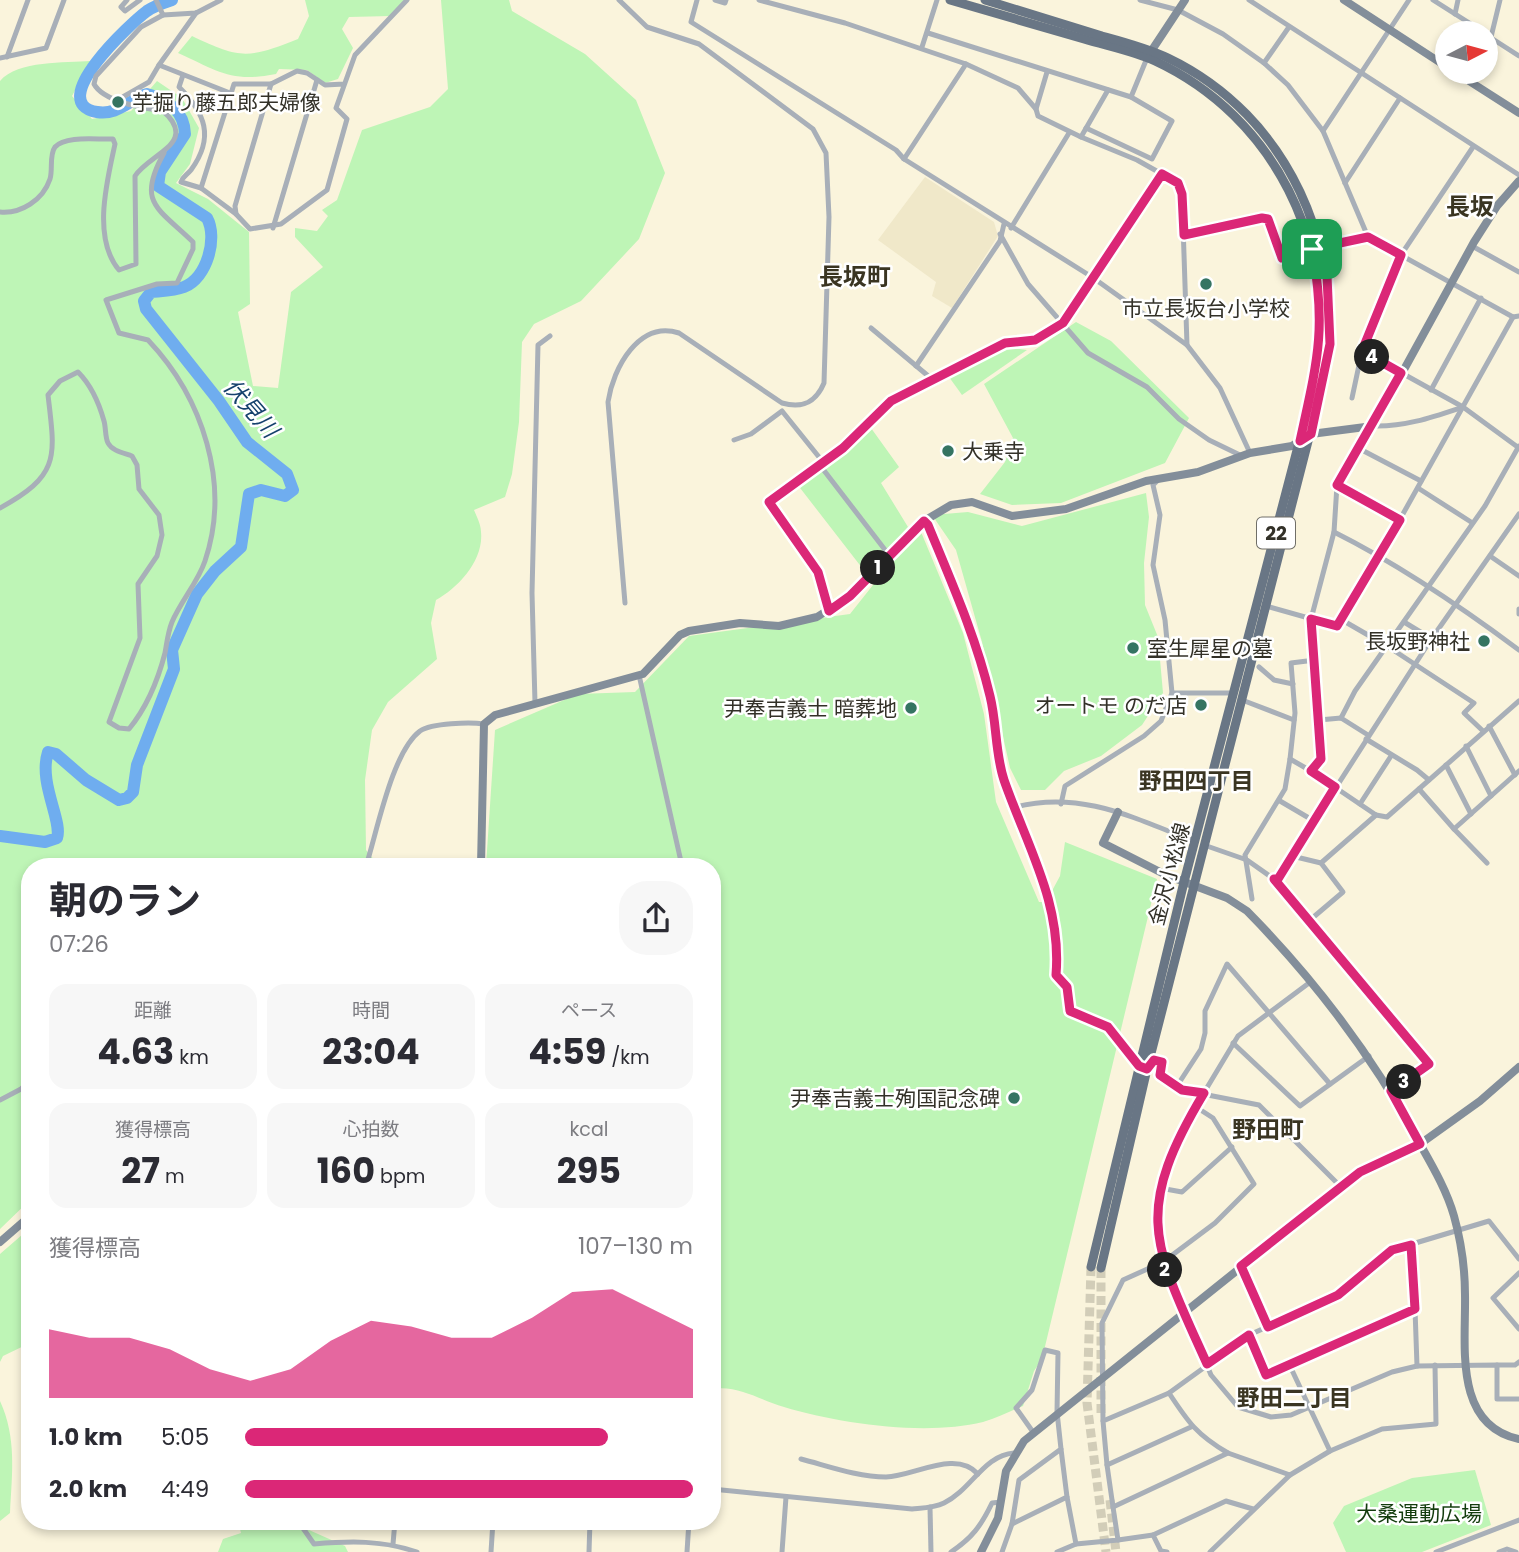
<!DOCTYPE html>
<html lang="ja">
<meta charset="utf-8">
<style>
:root{--surface:#fff;--page:#f7f7f7;--text:#2b2b33;--muted:#7c7c81;--accent:#db2777}
body{margin:0;font-family:Poppins,"Noto Sans JP",sans-serif;background:var(--page);color:var(--text);height:100vh;display:flex;flex-direction:column;font-size:26px;white-space:nowrap}
*{box-sizing:border-box;margin:0}
p{font-size:23px;color:var(--muted)}
.icon{flex:none;width:38px;height:38px;fill:none;stroke:currentColor;stroke-width:2;stroke-linecap:round;stroke-linejoin:round}
.map{position:relative;flex:1;overflow:hidden}
.sheet{position:absolute;left:21px;top:858px;width:700px;height:672px;display:flex;flex-direction:column;background:var(--surface);border-radius:28px;box-shadow:0 4px 10px #0003}
.sheet>*{flex:none}
.needle{width:46px;rotate:84deg}
.tools{position:absolute;left:1435px;top:21px;display:grid;gap:14px}
.tools a{display:grid;place-items:center;width:63px;height:63px;border-radius:50%;background:var(--surface);box-shadow:0 4px 10px #0003;font-size:35px}
.pin{position:absolute;display:grid;place-items:center;width:60px;height:60px;color:#fff;margin:-30px;border-radius:14px;box-shadow:0 4px 10px #0006}
.km{position:absolute;width:35px;height:35px;margin:-18px;border-radius:50%;background:#222;color:#fff;font-size:19px;line-height:35px;text-align:center}
.round{display:grid;place-items:center;flex:none;width:74px;height:74px;border-radius:28px;background:var(--page)}
.summary{display:flex;align-items:center;justify-content:space-between;height:119px;padding:0 28px}
h1{font-size:38px;font-weight:700;line-height:52px}
.figures{display:grid;grid-template-columns:repeat(3,1fr);gap:10px;height:119px;padding:7px 28px}
.figures div{display:grid;align-content:center;border-radius:18px;background:var(--page);text-align:center}
.figures b{font-size:35px;font-weight:700}
.figures small{font-size:19px;font-weight:400}
.figures p{font-size:19px}
.chart{height:196px;padding:14px 28px}
.chart p{display:flex;justify-content:space-between}
.chart svg{width:100%;height:126px;margin-top:7px;fill:var(--accent);opacity:.7}
ul{padding:0 28px;list-style:none;font-size:23px}
li{display:grid;grid-template-columns:112px 84px 1fr;align-items:center;height:52px}
li i{height:18px;border-radius:9px;background:var(--accent)}
.map>svg:first-child{display:block}
.built{fill:#f0e8c9}
.green{fill:#bef5b6}
.lines{fill:none;stroke-linecap:round;stroke-linejoin:round}
.river{stroke:#6fadef;stroke-width:12}
.primary-tunnel{stroke:#d2cdb8;stroke-width:9;stroke-dasharray:9 4.5;stroke-linecap:butt}
.street{stroke:#a8afb8;stroke-width:5}
.secondary{stroke:#838e9a;stroke-width:8}
.primary{stroke:#697685;stroke-width:9}
.route-casing{stroke:#fff;stroke-width:14}
.route{stroke:#db2777;stroke-width:9}
.poi-dot{fill:#357462;stroke:#fff;stroke-width:2.5}
.labels{text-anchor:middle;dominant-baseline:central;stroke-width:5;stroke-linejoin:round;paint-order:stroke}
.shield{fill:#fff;stroke:#706f68;stroke-width:2}
.shield-label{font-size:19px;font-weight:bold;fill:#333128}
.poi-label{font-size:21px;fill:#333128;stroke:#fff;text-anchor:end}
.street-label{font-size:21px;fill:#333128;stroke:#fff}
.park-label{font-size:21px;fill:#133c0d;stroke:#fff}
.water-label{font-size:23px;font-style:italic;fill:#16426d;stroke:#fff}
.neighbourhood-label{font-size:23px;font-weight:bold;fill:#3a3522;stroke:#fff}
.quarter-label{font-size:24px;font-weight:bold;fill:#3a3522;stroke:#fff}
</style>
<div class="map">
<svg width="1519" height="1552" viewBox="0 0 1519 1552">
<rect width="100%" height="100%" fill="#faf4dc"/>
<path class="built" d="M925,177L994,222L998,236L952,308L932,296L936,282L878,240Z"/>
<g class="green">
<path d="M305,0H404L391,16L349,17L342,29L353,48L338,79L325,83L307,70L279,69L276,74C231,83 218,71 178,53L192,36C240,59 248,59 298,39L309,16Z"/>
<path d="M441,0H509L512,11L585,54L636,100L665,173L639,239L581,301L534,324L522,342L519,422L512,474L505,497L474,510C477,517 481,525 481,532C484,560 458,588 436,600L431,623L437,659L388,702L372,730L365,780L366,850L379,866H30V1200L0,1229V81C18,60 65,63 91,61L72,96L92,119L131,111L157,81L182,98L199,128L190,164L176,183L208,199L249,232L250,304L238,312L253,386L278,388L291,292L323,267L295,237V228L317,231L328,216L322,210L337,200L362,130L430,107L448,89Z"/>
<path d="M1076,322L1111,341L1189,418L1165,463L1061,503L1012,505L980,494L1005,462L1013,438L984,384Z"/>
<path d="M1004,347L1027,350L962,395L949,377Z"/>
<path d="M871,428L899,467L881,483L908,527L866,573L797,484Z"/>
<path d="M1146,493L1149,517L1144,563L1145,605L1158,637L1163,693L1142,725L1101,756L1064,771L1045,790H1021L1010,768L982,642L956,550L932,515L968,512L1022,526Z"/>
<path d="M919,527L963,633L984,714L996,802L1039,902H1046L1060,876L1065,842L1157,879L1042,1359L1034,1371L1023,1406C1010,1411 997,1418 983,1422C926,1436 840,1424 784,1407C759,1400 739,1385 712,1389V866H486L495,730L578,694L635,692L689,636L850,614Z"/>
<path d="M30,1228V1343L3,1356L0,1362V1254Z"/>
<path d="M0,1401C17,1438 12,1474 10,1513L0,1521Z"/>
<path d="M1475,1470L1491,1525L1422,1552H1346L1333,1523L1344,1506L1412,1478Z"/>
<path d="M238,1521H295L300,1526L345,1546L348,1552H218L223,1539L241,1533Z"/>
</g>
<g class="lines">
<path class="river" d="M0,836L45,842L57,838C63,821 38,783 48,752L56,754L86,780L119,800L127,798L133,792L137,765L174,669L172,650L197,594L215,571L241,547L249,494L261,490L285,496L293,490L287,474L247,442L219,401L146,309L144,301L151,292C161,291 174,291 184,287C207,278 218,238 207,218L158,186L160,172L185,134C184,111 168,99 147,94C130,99 117,116 97,112C44,103 131,23 147,11C154,6 163,3 172,0"/>
<g class="primary-tunnel">
<path d="M1091,1267L1087,1403L1106,1552"/>
<path d="M1101,1413V1268"/>
<path d="M1110,1500L1116,1552"/>
</g>
<g class="street">
<path d="M127,0L121,7L125,11L140,0"/>
<path d="M156,0L163,15L196,13L221,0"/>
<path d="M619,0L647,27L699,44L813,129L826,153L829,217L824,383C816,402 803,409 782,403L679,333C639,320 613,368 608,402L625,603"/>
<path d="M697,0L691,22L896,150L904,159L1092,277L1187,345"/>
<path d="M715,0L725,3L726,0"/>
<path d="M759,0L845,23L966,64L1018,88L1036,109L1038,116L1081,137L1108,90"/>
<path d="M1140,0L1178,10L1223,34L1264,63L1288,85L1323,131L1368,237L1513,317L1519,316"/>
<path d="M1249,0L1519,175"/>
<path d="M1433,0L1485,33"/>
<path d="M196,13L159,65L230,93"/>
<path d="M1455,14L1458,0"/>
<path d="M928,33L1131,97L1172,121L1152,159L1086,128"/>
<path d="M1488,36L1519,56"/>
<path d="M1486,46L1491,37L1500,0"/>
<path d="M922,47L937,0"/>
<path d="M7,57L28,0"/>
<path d="M0,58L46,48L64,0"/>
<path d="M1264,63L1289,27"/>
<path d="M183,75L179,87C205,113 215,137 191,170C187,175 183,176 181,182L201,188"/>
<path d="M344,84L325,85L307,73L297,71L271,84H234L201,188L236,214L250,229L281,224L327,190L347,119L336,108L355,55L407,0"/>
<path d="M1131,97L1147,58"/>
<path d="M121,98L149,82L159,65"/>
<path d="M1036,109L1047,72"/>
<path d="M1323,131L1409,0"/>
<path d="M1081,137L1137,160L1178,183L1182,194L1187,345L1220,388L1250,453"/>
<path d="M1473,147L1401,255L1362,351L1463,407L1519,448"/>
<path d="M904,159L966,64"/>
<path d="M1345,183L1400,98"/>
<path d="M0,212C21,214 43,200 50,179C53,170 49,155 55,147C66,135 98,140 113,139L115,144C107,181 92,238 119,270L136,264L135,176C150,153 200,143 162,110C143,109 103,101 94,84L96,76L141,27L163,15"/>
<path d="M236,214L235,206L271,84"/>
<path d="M273,228L317,80"/>
<path d="M1011,228L1069,133"/>
<path d="M1000,234L1028,284L1088,353L1147,387L1179,419L1209,440L1242,456"/>
<path d="M1184,235L1262,218L1268,219L1282,258L1311,250"/>
<path d="M1472,246L1519,272"/>
<path d="M1322,248L1368,237"/>
<path d="M871,328L933,380"/>
<path d="M916,366L1000,241L1004,224"/>
<path d="M1431,390L1481,298"/>
<path d="M1352,398L1362,351"/>
<path d="M1463,407C1433,417 1405,427 1373,426L1337,485L1334,532L1311,619L1321,759L1311,771L1376,815L1387,817L1519,701"/>
<path d="M734,440L751,434L782,411L823,462L819,464L889,555"/>
<path d="M1358,448L1421,481"/>
<path d="M823,462L843,448L891,402L1005,343L1036,340L1063,323L1162,174"/>
<path d="M819,464L769,502L818,572L829,611"/>
<path d="M1337,485L1400,520"/>
<path d="M1418,488L1471,522"/>
<path d="M0,508C61,475 55,456 48,395L60,381L78,372C91,385 99,403 104,421C106,428 105,437 108,443C112,451 124,453 132,456L137,465L139,489L159,515L162,535L157,556L138,584L140,638L109,722L119,728L129,729C147,707 158,680 165,653C167,642 168,632 172,622C181,601 198,582 205,561C231,484 203,398 148,340L119,333L106,300L157,284L177,283L193,249V242C158,208 136,203 164,153"/>
<path d="M924,521L970,631L990,695L999,763L1046,885L1053,916L1056,975L1067,987L1070,1011L1108,1027L1139,1066"/>
<path d="M1334,532C1400,565 1460,606 1519,650"/>
<path d="M1490,556L1519,576"/>
<path d="M1266,606L1337,626L1380,555L1513,317"/>
<path d="M1519,609V614"/>
<path d="M1342,620L1387,646L1474,703L1464,713L1483,731"/>
<path d="M1404,622L1432,639"/>
<path d="M1259,667L1274,680L1293,684"/>
<path d="M639,675L682,866"/>
<path d="M1172,693H1234"/>
<path d="M1242,700L1294,720"/>
<path d="M535,703L532,593L538,345L550,336"/>
<path d="M1341,718L1355,691L1485,506L1519,446"/>
<path d="M1319,720L1341,718L1368,735"/>
<path d="M1489,726L1515,775"/>
<path d="M1366,739L1417,770L1429,780"/>
<path d="M1466,746L1491,796"/>
<path d="M1290,759L1295,713L1291,663L1315,660"/>
<path d="M1446,765L1471,814"/>
<path d="M1419,789L1454,829"/>
<path d="M1280,801L1314,821"/>
<path d="M1061,804L1065,786L1144,736L1161,721L1172,693L1165,620L1153,565L1160,515L1153,485L1160,478"/>
<path d="M1360,804L1391,756"/>
<path d="M1015,807C1081,790 1134,818 1196,842"/>
<path d="M1376,815L1321,863L1292,856L1430,641L1519,514"/>
<path d="M1204,845L1247,860L1274,879L1292,856"/>
<path d="M1487,863L1454,829L1519,771"/>
<path d="M366,866C377,832 392,752 420,731C432,723 470,722 484,724"/>
<path d="M1274,879L1310,920L1343,892L1321,863"/>
<path d="M1252,899L1245,855L1285,789L1290,759L1311,771"/>
<path d="M1310,920L1429,1064L1391,1091"/>
<path d="M1309,983L1238,1036L1184,1126L1165,1169L1157,1219L1163,1259L1211,1375L1238,1407L1271,1417L1291,1415L1392,1372L1417,1366L1497,1365V1399H1519"/>
<path d="M1233,1043L1300,1106L1369,1056"/>
<path d="M1150,1065L1155,1061L1162,1062L1160,1075L1182,1090L1259,1105L1341,1187"/>
<path d="M1177,1086L1201,1049L1205,1033V1011L1227,964L1330,1084"/>
<path d="M0,1100L21,1089L30,1080"/>
<path d="M1160,1188L1182,1192L1232,1147"/>
<path d="M1241,1266L1268,1327"/>
<path d="M1519,1273L1493,1298L1519,1329"/>
<path d="M1415,1309L1417,1366"/>
<path d="M1497,1365H1515L1519,1362"/>
<path d="M1290,1366L1415,1309L1411,1245"/>
<path d="M1169,1393L1103,1421L1107,1465L1191,1427"/>
<path d="M1103,1421L1102,1323L1123,1280L1163,1262L1215,1223L1254,1184L1213,1118L1196,1107"/>
<path d="M1330,1451L1382,1429L1436,1424L1435,1365"/>
<path d="M1228,1453L1290,1475L1330,1451L1290,1366L1266,1375L1249,1335"/>
<path d="M801,1459C828,1466 858,1477 886,1477C914,1476 956,1449 978,1474"/>
<path d="M1107,1465L1113,1507"/>
<path d="M712,1489L912,1509C922,1508 934,1508 944,1503C971,1490 984,1455 1014,1453"/>
<path d="M930,1507L931,1552"/>
<path d="M298,1521L314,1544C350,1541 382,1540 417,1552"/>
<path d="M1012,1524L1067,1497L1061,1449"/>
<path d="M1118,1540L1153,1535"/>
<path d="M393,1544L395,1521"/>
<path d="M1076,1544L1118,1540L1113,1507L1228,1453C1197,1435 1188,1422 1169,1393L1249,1335L1338,1295L1392,1250L1489,1221L1519,1259"/>
<path d="M491,1552L493,1521"/>
<path d="M589,1552L590,1521"/>
<path d="M687,1552L689,1521"/>
<path d="M782,1552L786,1497"/>
<path d="M951,1552C972,1538 981,1526 992,1503L1001,1502"/>
<path d="M1002,1552L1012,1524L1019,1480L1061,1449L1057,1412L1058,1353L1045,1350L1032,1390L1016,1408L1033,1432"/>
<path d="M1057,1552L1076,1544L1067,1497"/>
<path d="M1167,1552L1161,1551L1153,1535L1226,1501L1253,1509"/>
<path d="M1210,1552L1290,1475"/>
<path d="M1436,1552L1519,1520"/>
<path d="M1499,1552L1507,1549L1516,1552"/>
</g>
<g class="secondary">
<path d="M1344,0L1447,67"/>
<path d="M1148,56L1185,0"/>
<path d="M1455,72L1519,113"/>
<path d="M1118,812L1103,843L1166,875L1227,898L1247,911C1314,979 1375,1060 1420,1144C1433,1167 1447,1191 1454,1216C1461,1241 1465,1269 1465,1295C1466,1345 1453,1425 1519,1439"/>
<path d="M481,866L484,724L495,715L643,674L680,635L689,631L740,623L779,626L817,617L850,596L924,521L951,505L972,502L1012,516L1066,509L1146,481L1198,472L1250,453L1292,446L1311,434L1373,426L1474,242L1497,206L1519,181"/>
<path d="M0,1242L30,1216"/>
<path d="M981,1552L998,1518L1006,1471L1024,1441L1360,1172L1420,1144L1480,1101L1519,1067"/>
</g>
<g class="primary">
<path d="M950,0C995,13 1039,26 1084,39C1107,46 1133,51 1155,61C1275,117 1337,245 1317,374L1184,882L1091,1267"/>
<path d="M985,0C1024,12 1063,24 1102,36C1124,42 1147,48 1168,58C1289,116 1347,250 1324,379L1147,1069L1101,1268"/>
</g>
</g>
<g class="lines">
<g class="route-casing">
<path id="route" d="M1162,174L1178,183L1182,194L1184,235L1262,218L1268,219L1282,258L1312,249C1327,329 1317,363 1300,441L1311,434L1330,344L1327,276L1321,247L1368,237L1401,255L1362,351L1401,373L1337,485L1400,520L1337,626L1311,619L1321,759L1311,771L1335,787L1278,879H1274L1429,1064L1391,1091L1420,1144L1360,1172L1241,1266L1268,1327L1338,1295L1392,1250L1411,1245L1415,1309L1266,1375L1249,1335L1207,1364C1153,1244 1132,1213 1204,1093L1182,1090L1160,1075L1162,1062L1154,1060L1147,1069L1139,1066L1108,1027L1070,1011L1067,987L1056,975C1062,903 1027,846 1004,780C995,753 997,724 990,696C976,637 951,581 928,525L924,521L850,596L829,611L818,572L769,502L843,448L891,401L1005,343L1035,340L1063,323Z"/>
</g>
<use href="#route" class="route"/>
</g>
<g class="poi-dot">
<circle cx="118" cy="102" r="7"/>
<circle cx="1206" cy="284" r="7"/>
<circle cx="948" cy="451" r="7"/>
<circle cx="1484" cy="641" r="7"/>
<circle cx="1133" cy="648" r="7"/>
<circle cx="1201" cy="705" r="7"/>
<circle cx="911" cy="708" r="7"/>
<circle cx="1014" cy="1098" r="7"/>
</g>
<g class="labels">
<rect class="shield" x="1257" y="517.5" width="38" height="31" rx="5"/>
<g class="shield-label">
<text x="1276" y="533">22</text>
</g>
<g class="poi-label">
<text x="132" y="102" text-anchor="start">芋掘り藤五郎夫婦像</text>
<text x="1206" y="308" text-anchor="middle">市立長坂台小学校</text>
<text x="962" y="451" text-anchor="start">大乗寺</text>
<text x="1470" y="641">長坂野神社</text>
<text x="1147" y="648" text-anchor="start">室生犀星の墓</text>
<text x="1187" y="705">オートモ のだ店</text>
<text x="897" y="708">尹奉吉義士 暗葬地</text>
<text x="1000" y="1098">尹奉吉義士殉国記念碑</text>
</g>
<g class="street-label">
<text transform="translate(1169 874) rotate(-75)">金沢小松線</text>
</g>
<g class="park-label">
<text x="1419" y="1513">大桑運動広場</text>
</g>
<g class="water-label">
<text transform="translate(251 408) rotate(49)">伏見川</text>
</g>
<g class="neighbourhood-label">
<text x="1196" y="781">野田四丁目</text>
<text x="1294" y="1398">野田二丁目</text>
</g>
<g class="quarter-label">
<text x="1470" y="206">長坂</text>
<text x="855" y="276">長坂町</text>
<text x="1268" y="1129">野田町</text>
</g>
</g>
</svg>
<div class="tools">
<a><svg class="needle" viewBox="-14 -14 28 28"><path d="M0-13l5 13h-10z" fill="#e53935"/><path d="M0 13l5-13h-10z" fill="#7c7c81"/></svg></a>
</div>
<div class="pin" style="left:1312px;top:249px;background:#1e9e55"><svg class="icon" aria-label="arrive" viewBox="0 0 24 24"><path d="M6 21V4h12l-3 4 3 4H6"/></svg></div>
<b class="km" style="left:878px;top:568px">1</b>
<b class="km" style="left:1165px;top:1270px">2</b>
<b class="km" style="left:1404px;top:1082px">3</b>
<b class="km" style="left:1372px;top:357px">4</b>
<section class="sheet">
<div class="summary"><div><h1>朝のラン</h1><p>07:26</p></div><a class="round"><svg class="icon" aria-label="share" viewBox="0 0 24 24"><path d="M12 15V3M7 8l5-5 5 5M5 13v7h14v-7"/></svg></a></div>
<div class="figures">
<div><p>距離</p><b>4.63<small> km</small></b></div>
<div><p>時間</p><b>23:04</b></div>
<div><p>ペース</p><b>4:59<small> /km</small></b></div>
</div>
<div class="figures">
<div><p>獲得標高</p><b>27<small> m</small></b></div>
<div><p>心拍数</p><b>160<small> bpm</small></b></div>
<div><p>kcal</p><b>295</b></div>
</div>
<div class="chart"><p><span>獲得標高</span>107–130 m</p>
<svg viewBox="0 0 160 44" preserveAspectRatio="none"><path d="M0 44V20L10 23L20 23L30 27L40 34L50 38L60 34L70 24L80 17L90 19L100 23L110 23L120 16L130 7L140 6L150 13L160 20V44z"/></svg>
</div>
<ul>
<li><b>1.0 km</b>5:05<i style="width:81%"></i></li>
<li><b>2.0 km</b>4:49<i style="width:100%"></i></li>
</ul>
</section>
</div>
